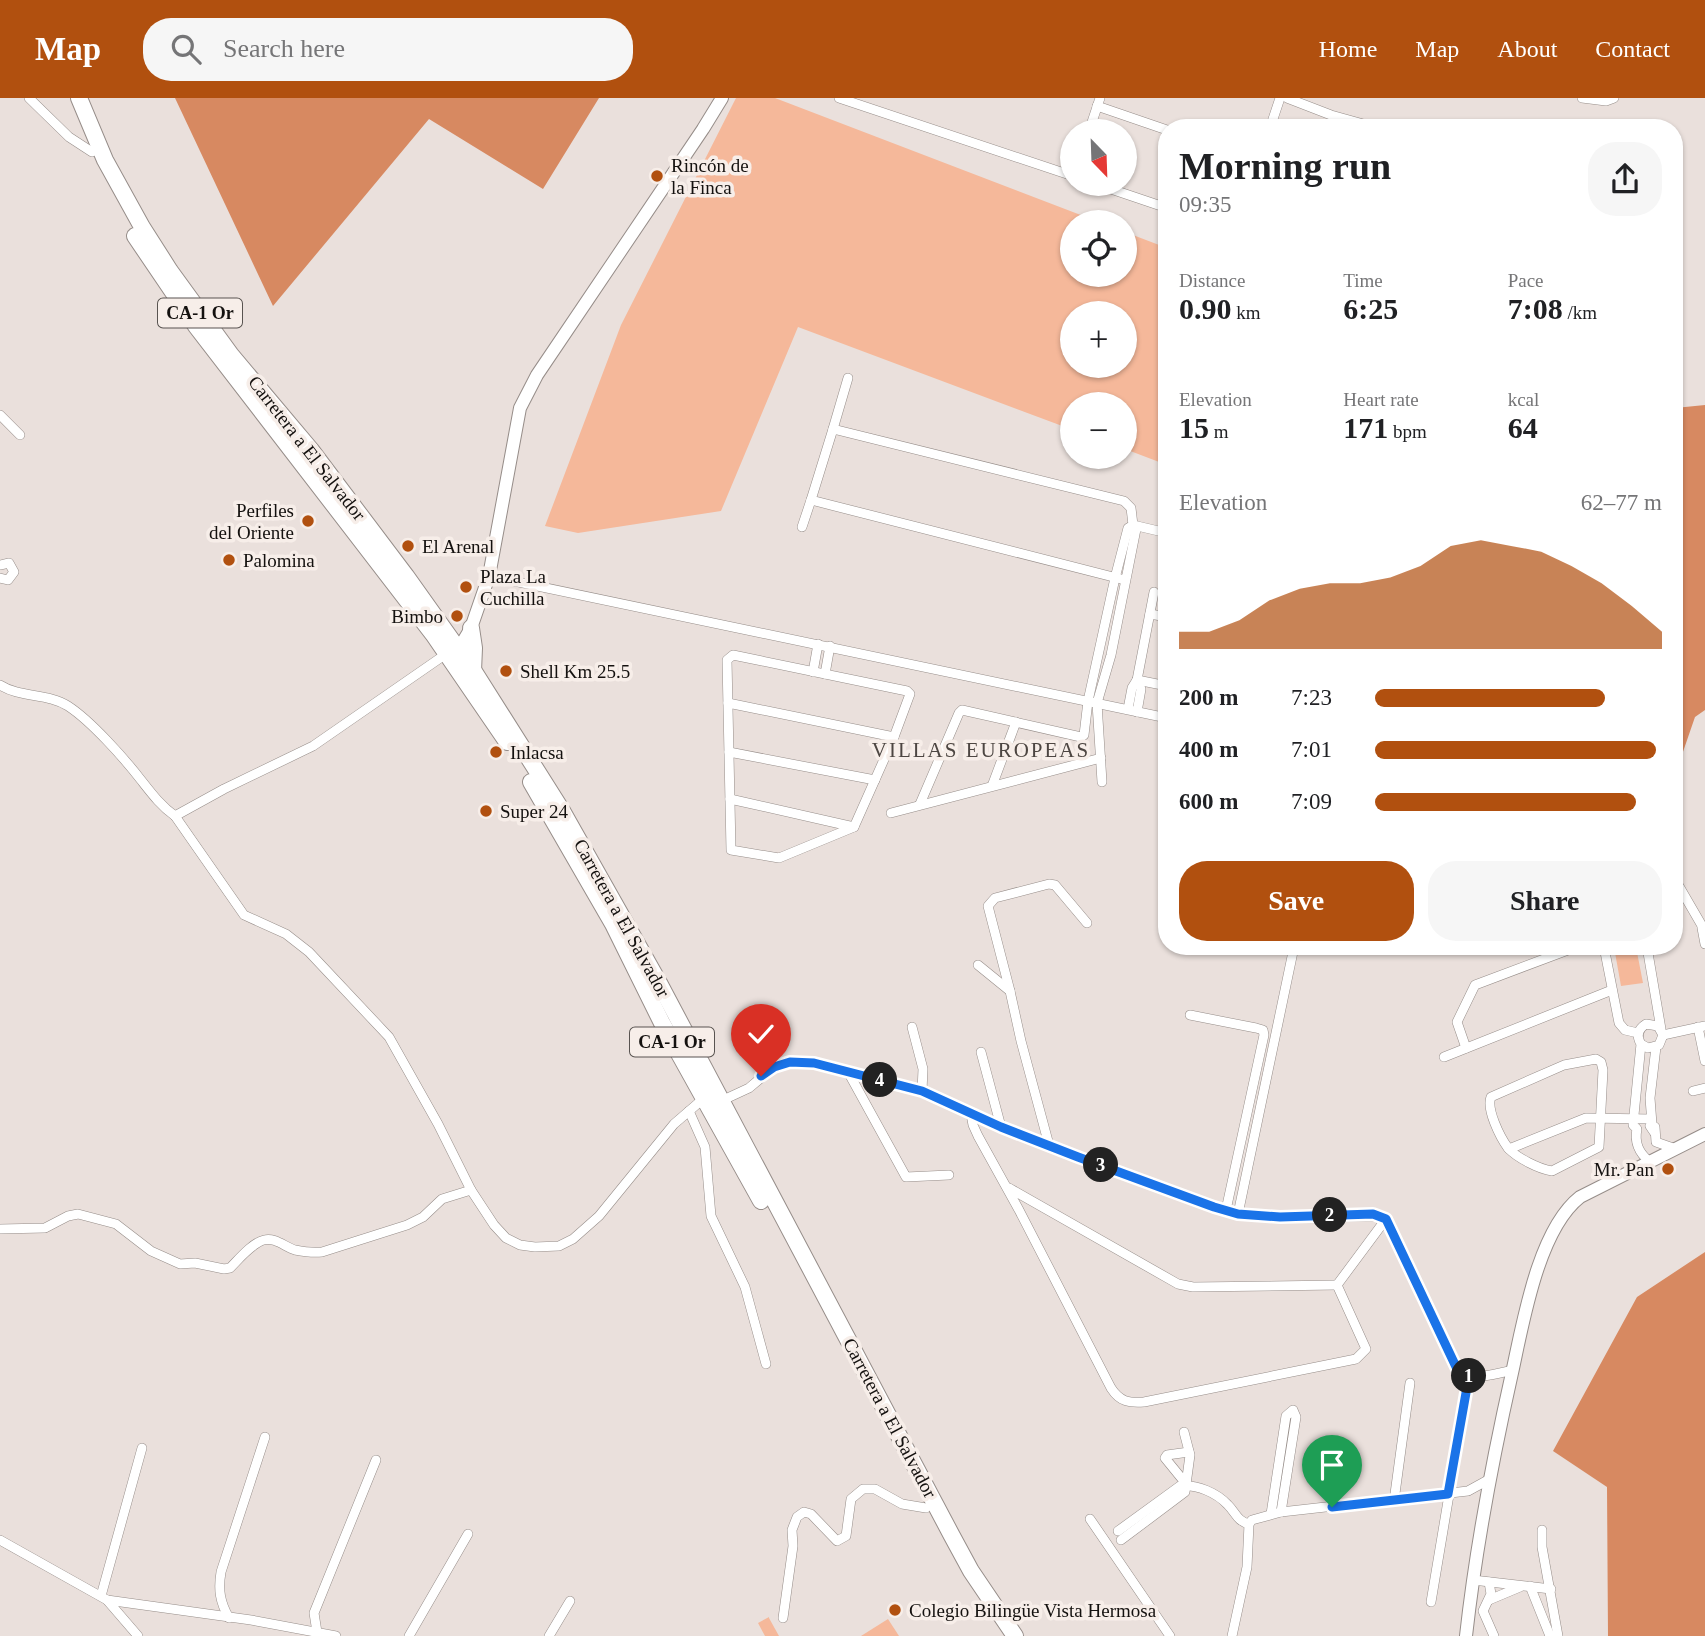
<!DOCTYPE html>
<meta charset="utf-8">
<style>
:root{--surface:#fff;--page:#f6f6f6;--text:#202124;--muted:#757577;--accent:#b1500f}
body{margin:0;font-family:"Times New Roman",serif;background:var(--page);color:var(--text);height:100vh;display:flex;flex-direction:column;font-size:26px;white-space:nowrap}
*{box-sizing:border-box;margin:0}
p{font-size:23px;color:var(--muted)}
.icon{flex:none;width:38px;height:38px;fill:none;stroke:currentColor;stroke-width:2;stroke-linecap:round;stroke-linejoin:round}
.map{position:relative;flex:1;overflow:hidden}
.sheet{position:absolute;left:1158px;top:21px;width:525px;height:836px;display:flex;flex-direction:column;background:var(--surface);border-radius:28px;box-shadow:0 2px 5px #0004}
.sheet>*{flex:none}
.needle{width:46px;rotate:157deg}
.buttons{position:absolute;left:1060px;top:21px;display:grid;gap:14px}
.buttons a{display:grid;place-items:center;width:77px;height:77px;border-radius:50%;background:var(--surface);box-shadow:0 2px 5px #0004;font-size:35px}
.pin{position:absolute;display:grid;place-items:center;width:60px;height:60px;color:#fff;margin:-72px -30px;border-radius:50% 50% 50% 0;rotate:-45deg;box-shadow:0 0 7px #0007}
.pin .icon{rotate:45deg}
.km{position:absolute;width:35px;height:35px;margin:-18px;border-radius:50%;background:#222;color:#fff;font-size:19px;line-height:35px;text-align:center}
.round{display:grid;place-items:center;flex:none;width:74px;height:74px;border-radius:28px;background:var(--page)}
.summary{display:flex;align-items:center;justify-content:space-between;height:119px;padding:0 21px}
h1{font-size:38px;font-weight:600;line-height:52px}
.figures{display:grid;grid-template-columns:repeat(3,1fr);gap:10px;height:119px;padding:7px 21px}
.figures div{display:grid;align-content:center}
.figures b{font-size:30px;font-weight:600}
.figures small{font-size:19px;font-weight:400}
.figures p{font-size:19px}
.chart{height:196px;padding:14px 21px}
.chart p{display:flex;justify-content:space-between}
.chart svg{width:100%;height:126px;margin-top:7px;fill:var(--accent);opacity:.7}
.cta{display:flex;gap:14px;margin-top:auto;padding:14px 21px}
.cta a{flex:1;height:80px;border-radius:28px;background:var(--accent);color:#fff;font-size:28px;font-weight:600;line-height:80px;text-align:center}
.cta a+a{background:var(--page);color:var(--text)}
ul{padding:0 21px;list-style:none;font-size:23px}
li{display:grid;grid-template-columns:112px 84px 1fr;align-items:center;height:52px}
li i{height:18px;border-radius:9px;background:var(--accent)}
header{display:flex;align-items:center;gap:42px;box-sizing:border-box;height:98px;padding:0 35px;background:var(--accent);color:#fff}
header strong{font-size:33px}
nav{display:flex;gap:38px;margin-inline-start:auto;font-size:24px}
.search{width:490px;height:63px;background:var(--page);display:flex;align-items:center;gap:18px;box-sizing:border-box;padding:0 24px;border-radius:28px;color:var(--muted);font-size:26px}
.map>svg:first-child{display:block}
.green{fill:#f5b89a;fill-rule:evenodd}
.forest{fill:#d78961}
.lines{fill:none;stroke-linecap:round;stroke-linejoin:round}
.street-casing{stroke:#968d89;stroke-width:10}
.secondary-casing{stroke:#968d89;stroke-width:14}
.highway-casing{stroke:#968d89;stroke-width:18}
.street{stroke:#fff;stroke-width:9}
.secondary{stroke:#fff;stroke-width:12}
.highway{stroke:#fff;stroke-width:16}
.route-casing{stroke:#fff;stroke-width:14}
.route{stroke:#1a73e8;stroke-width:9}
.poi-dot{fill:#b1500f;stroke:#f7eee9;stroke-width:2.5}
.labels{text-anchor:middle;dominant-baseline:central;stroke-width:7;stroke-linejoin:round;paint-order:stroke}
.shield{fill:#f7eee9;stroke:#585350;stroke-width:2}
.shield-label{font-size:18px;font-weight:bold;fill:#14110f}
.poi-label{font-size:19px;fill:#14110f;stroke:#f7eee9;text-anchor:start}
.street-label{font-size:19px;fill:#14110f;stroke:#f7eee9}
.neighbourhood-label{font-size:21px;letter-spacing:2px;fill:#4d4642;stroke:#f7eee9}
</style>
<header>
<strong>Map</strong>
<div class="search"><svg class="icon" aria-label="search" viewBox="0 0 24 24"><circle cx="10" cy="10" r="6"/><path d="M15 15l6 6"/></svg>Search here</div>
<nav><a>Home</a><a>Map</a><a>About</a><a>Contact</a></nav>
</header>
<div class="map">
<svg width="1705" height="1538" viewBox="0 0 1705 1538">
<rect width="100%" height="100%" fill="#eae0dc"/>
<g class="green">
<path d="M736,0H775L1099,124H1073V177H1125V134L1167,150V367L1125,351V306H1073V332L798,229L721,413L578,435L545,428L621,227ZM1125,215V268H1073V215Z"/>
<path d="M1614,849H1636L1643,885L1621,888Z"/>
<path d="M769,1519V1520L779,1538H765L758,1525Z"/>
<path d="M888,1521L899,1538H861Z"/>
</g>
<g class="forest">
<path d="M175,0H599L543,91L429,21L273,208Z"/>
<path d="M1705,307V612L1695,619L1675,677V310Z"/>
<path d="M1705,1154V1538H1608L1607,1389L1553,1353L1637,1199Z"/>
</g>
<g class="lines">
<g class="street-casing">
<g id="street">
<path d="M29,0L69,39L92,54"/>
<path d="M839,0L1073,78"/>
<path d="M1287,0L1331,17L1367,27"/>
<path d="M1582,0L1606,3L1614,0"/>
<path d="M1097,8L1167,32"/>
<path d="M1270,30L1280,0"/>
<path d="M1089,33L1100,0"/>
<path d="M1096,86L1167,110"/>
<path d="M0,317L20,337"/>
<path d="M833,331L848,280"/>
<path d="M1133,427L1167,435"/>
<path d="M802,429L811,402"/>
<path d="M0,467L9,465L14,474L8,482L0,480"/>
<path d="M489,478L1167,620"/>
<path d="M1150,516L1167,519"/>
<path d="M733,557L907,593L910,596L894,639L854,729L779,760L731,752L727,562Z"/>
<path d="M813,574L818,546"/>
<path d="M825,576L830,548"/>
<path d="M1137,582L1141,591L1137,614"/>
<path d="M1137,582L1167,588"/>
<path d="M0,587C20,600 48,595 68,608C91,623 124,660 141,682C152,696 161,708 175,718L244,817L286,836L309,854L389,939L438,1026L471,1092L494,1127L506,1140L520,1147L535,1149L559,1148L573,1141L599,1118L674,1026L703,1001"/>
<path d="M728,605L894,639"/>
<path d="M1128,611L1132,590L1137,582L1154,494"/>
<path d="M729,654L875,682"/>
<path d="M1102,684L1097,605L1111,557L1136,431L1133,427L1131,410L1124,403L833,331L811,402L1125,482"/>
<path d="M992,688L1016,624"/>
<path d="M730,701L854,729"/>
<path d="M920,706L959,615L962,612L1081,639L1084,637L1088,603L1115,480L1128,430L1133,427"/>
<path d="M891,715L1101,660"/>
<path d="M175,718L224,691L313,648L446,556"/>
<path d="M1676,783L1705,833"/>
<path d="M1702,830L1705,846"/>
<path d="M1604,849L1619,925L1625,932L1638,935"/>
<path d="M1647,849L1661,931"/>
<path d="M978,867L1010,893L1021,943L1049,1047"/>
<path d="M1010,893L988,808L995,800L1049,786L1055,787L1087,825"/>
<path d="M1190,917L1256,930L1263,932L1264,937L1226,1112"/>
<path d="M912,929L923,971L922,993"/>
<path d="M1698,929L1705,963"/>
<path d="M1663,937L1705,928"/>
<path d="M1641,946L1648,950L1659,947L1663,937L1658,928L1646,926C1638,931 1636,938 1641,946L1633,1027L1637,1031C1634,1045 1639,1055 1650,1064"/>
<path d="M1466,950L1457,924L1475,887L1576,849"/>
<path d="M981,954L1001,1029"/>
<path d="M1444,959L1612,892"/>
<path d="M1596,961L1601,964L1603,972L1599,1049L1552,1073C1539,1071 1517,1060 1508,1050C1500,1039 1486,1011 1491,999L1564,967Z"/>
<path d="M847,972L906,1079L949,1077"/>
<path d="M1693,993L1705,990"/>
<path d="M721,1003L749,990L774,969L790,964L814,965L922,993L1001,1029L1214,1109L1238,1116L1281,1119L1380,1118L1386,1121L1458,1273C1473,1283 1496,1276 1513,1272"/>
<path d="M689,1013L705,1049L711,1118L745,1189L766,1266"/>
<path d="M971,1016L973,1027L978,1038L1019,1112L1111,1290C1120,1304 1129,1305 1144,1304L1356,1261L1366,1251L1337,1187"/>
<path d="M1655,1029L1656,1044L1676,1051"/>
<path d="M1654,1034L1650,1028L1652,1026L1650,1000L1656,949"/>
<path d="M1509,1051L1586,1020L1651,1021"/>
<path d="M1009,1090L1178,1186L1193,1189L1337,1187"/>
<path d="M1238,1116L1294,849"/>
<path d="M0,1131L45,1130L68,1118L78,1116L116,1126L151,1153L180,1166L195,1165L224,1171L230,1170C239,1161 252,1145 264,1142C275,1139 285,1149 295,1152C305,1154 313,1155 322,1154L407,1127L423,1119L442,1101L471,1092"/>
<path d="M1337,1187L1386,1121"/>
<path d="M1187,1387L1165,1360L1167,1357L1189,1354"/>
<path d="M1394,1403L1410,1285"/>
<path d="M1271,1416L1286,1318L1293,1312L1296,1319L1281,1414"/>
<path d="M1090,1421L1170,1538"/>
<path d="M1542,1432V1449L1558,1538"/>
<path d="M1118,1433L1180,1388C1197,1386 1217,1395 1228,1407C1236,1415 1237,1423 1249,1426"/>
<path d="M0,1442L107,1502L138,1538"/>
<path d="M1121,1442L1185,1394L1190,1357L1184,1334"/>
<path d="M1473,1482L1551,1491"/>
<path d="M1489,1484L1491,1496L1483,1513L1494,1538"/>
<path d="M1530,1488L1550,1538"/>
<path d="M101,1498L142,1350"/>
<path d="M107,1502L251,1522L336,1538"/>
<path d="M1489,1502L1520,1489"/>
<path d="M1431,1504L1469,1278"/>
<path d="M229,1520C220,1504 218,1492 221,1474L265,1339"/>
<path d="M783,1520L793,1448L792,1432L797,1419L804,1414L811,1416L837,1443L846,1438L851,1401L863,1391H875L902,1406L926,1410"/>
<path d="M317,1534L314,1515L376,1362"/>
<path d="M409,1538L468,1436"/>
<path d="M549,1538L570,1503"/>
<path d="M1232,1538L1247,1469L1249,1426L1252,1422L1281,1414L1468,1393L1488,1382"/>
</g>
</g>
<g class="secondary-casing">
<g id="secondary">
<path d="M458,552L471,530L489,478L520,310L537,277L703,31L722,0"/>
<path d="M1466,1538C1476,1448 1492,1364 1512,1275C1523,1225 1538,1132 1580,1099L1705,1036"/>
</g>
</g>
<g class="highway-casing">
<g id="highway">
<path d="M79,0L105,62L142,129L170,173L231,257L311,352L406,478L475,575L561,711L658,883L952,1438L971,1473L1015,1538"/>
<path d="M135,138L196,228L433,536L507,644"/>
<path d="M471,530L474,550L473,573"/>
<path d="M531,684L613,826L662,925L761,1103"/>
</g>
</g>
<use href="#street" class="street"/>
<use href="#secondary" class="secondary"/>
<use href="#highway" class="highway"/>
</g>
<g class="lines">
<g class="route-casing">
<path id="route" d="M761,978L774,969L790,964L814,965L922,993L1001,1029L1078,1059L1214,1109L1238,1116L1280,1119L1373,1116L1386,1121L1458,1273L1469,1278L1448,1396L1332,1409"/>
</g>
<use href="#route" class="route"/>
</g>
<g class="poi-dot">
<circle cx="657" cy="78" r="7"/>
<circle cx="308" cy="423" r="7"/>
<circle cx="408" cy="448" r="7"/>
<circle cx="229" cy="462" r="7"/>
<circle cx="466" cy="489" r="7"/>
<circle cx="457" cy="518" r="7"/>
<circle cx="506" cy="573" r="7"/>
<circle cx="496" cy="654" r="7"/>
<circle cx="486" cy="713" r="7"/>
<circle cx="1668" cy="1071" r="7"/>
<circle cx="895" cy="1512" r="7"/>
</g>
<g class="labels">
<g class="shield">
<rect x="158" y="200.5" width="84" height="29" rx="5"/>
<rect x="630" y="929.5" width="84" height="29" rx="5"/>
</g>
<g class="shield-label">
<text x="200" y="215">CA-1 Or</text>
<text x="672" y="944">CA-1 Or</text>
</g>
<g class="poi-label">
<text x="671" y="67">Rincón de<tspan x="671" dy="22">la Finca</tspan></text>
<text x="294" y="412" text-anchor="end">Perfiles<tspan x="294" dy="22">del Oriente</tspan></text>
<text x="422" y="448">El Arenal</text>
<text x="243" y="462">Palomina</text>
<text x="480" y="478">Plaza La<tspan x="480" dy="22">Cuchilla</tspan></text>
<text x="443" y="518" text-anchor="end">Bimbo</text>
<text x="520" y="573">Shell Km 25.5</text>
<text x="510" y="654">Inlacsa</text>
<text x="500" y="713">Super 24</text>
<text x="1654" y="1071" text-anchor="end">Mr. Pan</text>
<text x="909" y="1512">Colegio Bilingüe Vista Hermosa</text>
</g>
<g class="street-label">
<text transform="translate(307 350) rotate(52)">Carretera a El Salvador</text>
<text transform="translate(622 820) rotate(61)">Carretera a El Salvador</text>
<text transform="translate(890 1320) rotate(62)">Carretera a El Salvador</text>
</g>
<g class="neighbourhood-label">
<text x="981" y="652">VILLAS EUROPEAS</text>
</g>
</g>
</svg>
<div class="buttons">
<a><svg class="needle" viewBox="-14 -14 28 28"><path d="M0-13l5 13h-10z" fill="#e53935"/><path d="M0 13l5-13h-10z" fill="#757577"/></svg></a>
<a><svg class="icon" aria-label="locate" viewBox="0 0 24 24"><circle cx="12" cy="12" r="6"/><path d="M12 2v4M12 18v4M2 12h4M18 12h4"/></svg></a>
<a>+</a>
<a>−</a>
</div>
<div class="pin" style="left:1332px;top:1409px;background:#1e9e55"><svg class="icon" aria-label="arrive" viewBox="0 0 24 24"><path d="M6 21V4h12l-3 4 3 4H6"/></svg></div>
<div class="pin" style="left:761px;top:978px;background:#d93025"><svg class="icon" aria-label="check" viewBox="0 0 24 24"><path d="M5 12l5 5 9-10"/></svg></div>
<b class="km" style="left:1469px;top:1278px">1</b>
<b class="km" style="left:1330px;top:1117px">2</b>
<b class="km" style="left:1101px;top:1067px">3</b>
<b class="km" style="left:880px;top:982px">4</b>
<section class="sheet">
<div class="summary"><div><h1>Morning run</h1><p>09:35</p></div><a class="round"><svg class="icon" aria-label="share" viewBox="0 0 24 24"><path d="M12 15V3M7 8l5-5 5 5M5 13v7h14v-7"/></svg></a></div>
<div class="figures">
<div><p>Distance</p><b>0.90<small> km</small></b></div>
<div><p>Time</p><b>6:25</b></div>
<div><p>Pace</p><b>7:08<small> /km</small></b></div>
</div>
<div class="figures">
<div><p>Elevation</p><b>15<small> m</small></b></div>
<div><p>Heart rate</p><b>171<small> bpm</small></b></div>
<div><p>kcal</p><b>64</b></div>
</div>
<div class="chart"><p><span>Elevation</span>62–77 m</p>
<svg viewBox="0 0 160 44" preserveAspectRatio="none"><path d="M0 44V38L10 38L20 34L30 27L40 23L50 21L60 21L70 19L80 15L90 8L100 6L110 8L120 10L130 15L140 21L150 29L160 38V44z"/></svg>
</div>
<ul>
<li><b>200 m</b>7:23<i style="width:80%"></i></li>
<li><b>400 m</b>7:01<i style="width:98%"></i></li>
<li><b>600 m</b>7:09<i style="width:91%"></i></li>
</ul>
<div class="cta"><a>Save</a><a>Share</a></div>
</section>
</div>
